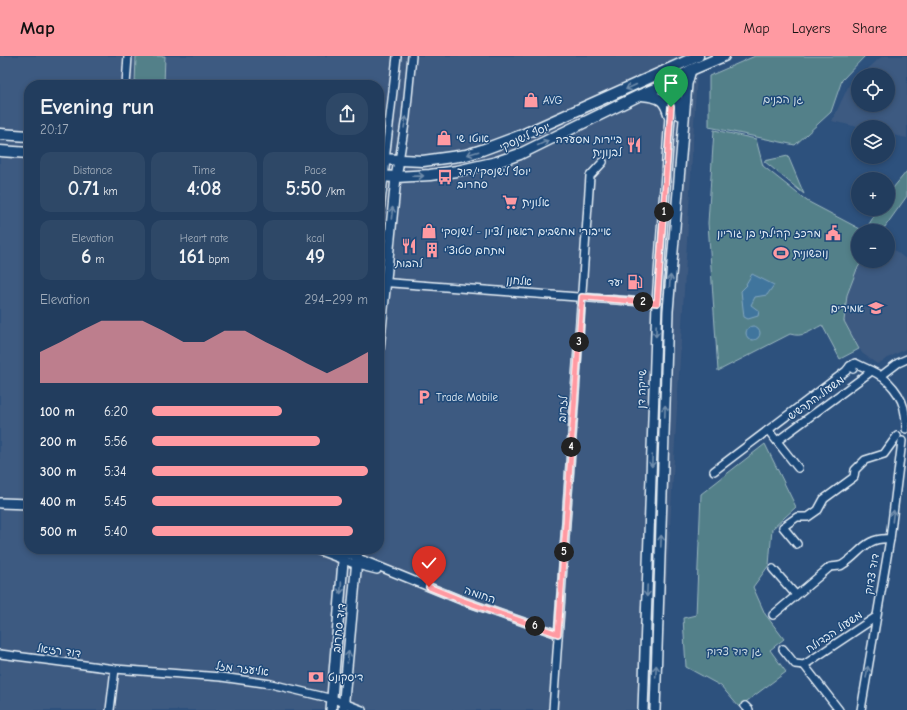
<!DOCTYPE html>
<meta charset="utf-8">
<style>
:root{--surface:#223d5e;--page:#2e4867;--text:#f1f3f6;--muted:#a2aebc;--line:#3f5673;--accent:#ff9aa2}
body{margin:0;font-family:"Comic Neue","Playpen Sans Hebrew",sans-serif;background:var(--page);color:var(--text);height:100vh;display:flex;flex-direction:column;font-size:15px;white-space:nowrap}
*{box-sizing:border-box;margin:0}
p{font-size:13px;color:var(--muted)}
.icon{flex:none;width:22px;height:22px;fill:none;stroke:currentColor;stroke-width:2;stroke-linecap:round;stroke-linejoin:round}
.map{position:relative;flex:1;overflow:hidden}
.sheet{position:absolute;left:24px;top:24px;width:360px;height:474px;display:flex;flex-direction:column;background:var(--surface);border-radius:16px;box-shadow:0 2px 6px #0003,0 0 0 1px var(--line)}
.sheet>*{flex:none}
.buttons{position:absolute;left:851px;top:12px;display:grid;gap:8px}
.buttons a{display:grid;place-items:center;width:44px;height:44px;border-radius:50%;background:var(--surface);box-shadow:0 2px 6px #0003,0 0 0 1px var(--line);font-size:20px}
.pin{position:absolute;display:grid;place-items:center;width:34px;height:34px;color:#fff;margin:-41px -17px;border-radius:50% 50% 50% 0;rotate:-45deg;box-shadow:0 0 4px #0007}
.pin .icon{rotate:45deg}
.km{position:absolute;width:20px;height:20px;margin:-10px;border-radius:50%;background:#222;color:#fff;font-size:11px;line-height:20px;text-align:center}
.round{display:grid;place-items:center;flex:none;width:42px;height:42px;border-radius:16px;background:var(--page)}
.summary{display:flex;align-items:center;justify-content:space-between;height:68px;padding:0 16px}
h1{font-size:22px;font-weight:700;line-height:30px}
.figures{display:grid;grid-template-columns:repeat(3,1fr);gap:6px;height:68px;padding:4px 16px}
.figures div{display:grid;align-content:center;border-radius:10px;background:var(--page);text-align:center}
.figures b{font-size:20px;font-weight:700}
.figures small{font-size:11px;font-weight:400}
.figures p{font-size:11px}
.chart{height:112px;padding:8px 16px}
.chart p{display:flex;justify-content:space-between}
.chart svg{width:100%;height:72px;margin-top:4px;fill:var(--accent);opacity:.7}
ul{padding:0 16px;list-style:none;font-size:13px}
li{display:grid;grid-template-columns:64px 48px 1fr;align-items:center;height:30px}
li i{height:10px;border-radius:5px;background:var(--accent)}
header{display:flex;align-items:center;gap:24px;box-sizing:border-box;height:56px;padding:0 20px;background:var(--accent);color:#111}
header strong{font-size:19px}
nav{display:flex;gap:22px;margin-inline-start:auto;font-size:14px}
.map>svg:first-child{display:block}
.built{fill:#3e5a81;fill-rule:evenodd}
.green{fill:#528089;stroke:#9db8c0}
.water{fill:#40759d;stroke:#83a7c1}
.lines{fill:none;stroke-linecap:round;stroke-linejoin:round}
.minor-casing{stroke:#e8f1f8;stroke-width:10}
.tertiary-casing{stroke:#e8f1f8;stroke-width:12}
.secondary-casing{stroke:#e8f1f8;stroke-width:13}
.minor{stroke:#1f4a7a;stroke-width:7}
.tertiary{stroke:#1f4a7a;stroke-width:9}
.secondary{stroke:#1f4a7a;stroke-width:10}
.oneway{stroke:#6f8dac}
.route-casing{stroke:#fff;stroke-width:8}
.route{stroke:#ff9aa2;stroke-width:5}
.labels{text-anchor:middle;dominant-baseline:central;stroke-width:3;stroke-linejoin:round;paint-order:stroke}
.park-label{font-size:11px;fill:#d2e0e7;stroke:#1f4a7a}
.poi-label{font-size:11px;fill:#e8f1f8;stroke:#1f4a7a;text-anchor:start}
.street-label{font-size:11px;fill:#e8f1f8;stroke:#1f4a7a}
</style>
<header>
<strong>Map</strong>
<nav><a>Map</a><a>Layers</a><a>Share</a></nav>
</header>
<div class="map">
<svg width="907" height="654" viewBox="0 0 907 654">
<rect width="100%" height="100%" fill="#2d517d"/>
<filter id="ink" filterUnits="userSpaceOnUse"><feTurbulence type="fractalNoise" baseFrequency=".025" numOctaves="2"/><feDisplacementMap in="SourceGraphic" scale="8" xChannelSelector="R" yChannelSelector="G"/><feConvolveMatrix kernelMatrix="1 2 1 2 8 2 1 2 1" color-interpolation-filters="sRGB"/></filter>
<g filter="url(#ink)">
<g class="built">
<path d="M0,0H698L659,654H0ZM29,29H379V493H29Z"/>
<path d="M885,0H907V82L888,78V71H858L832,65L849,29L858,22V49H888V19H861L880,2Z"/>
<path d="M888,189L907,204V292L877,308L862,297L844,265L847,239L857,213L862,205H888Z"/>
</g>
<g class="green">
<path d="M136,0H165L164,29H135Z"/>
<path d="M755,0H865L842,24L831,56L795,89L709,71V20Z"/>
<path d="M714,74L756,83L763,110L807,145L864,175H858V205H862L857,213L847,239L844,265L859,293L840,303L822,269C810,275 803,282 790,278L718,315L708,167Z"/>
<path d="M788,100L804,138L764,105Z"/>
<path d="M907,115V140L882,175H865L878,153H888V138Z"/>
<path d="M765,388L796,451L772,473L769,509L753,531L765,558L784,583L770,594L786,616L739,651L721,630L686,611L683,562L696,559L701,438Z"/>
</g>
<g class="water">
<path d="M752,218L774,229L767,239L755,241L751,249L759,255L758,260L748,263L744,261L741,235L747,229L746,228Z"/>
<circle cx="753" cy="277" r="7"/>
</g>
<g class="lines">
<g class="minor-casing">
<g id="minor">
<path d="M126,29L128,0"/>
<path d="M385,104L397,0"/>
<path d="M399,105L406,61L412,0"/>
<path d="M379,226L657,247"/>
<path d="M853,313L850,310L855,307C861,310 866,312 872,315C888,322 903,340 905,358C906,363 906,368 906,373"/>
<path d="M881,320L898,307L907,303"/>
<path d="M768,374L798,412"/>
<path d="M777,385L869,317"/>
<path d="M714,415L846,315L850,310"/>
<path d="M797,488L783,471L797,461H808L818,454L824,443L854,421L855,414L865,404L884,398L897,380"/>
<path d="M314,493L357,509L377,514"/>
<path d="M322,493L344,497L358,502L461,544L558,578"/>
<path d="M773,513L796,539"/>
<path d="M773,559L830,511C834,510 839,511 842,509C861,498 864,481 890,483"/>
<path d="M783,593L795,608L804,609L876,561"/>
<path d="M0,598L115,613L221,621L271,628L333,643L362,654"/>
<path d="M804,609L839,654"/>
<path d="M745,650L749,654"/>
<path d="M110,654L115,613"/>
<path d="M553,654L590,120L603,106"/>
<path d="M861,654L890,483L902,385"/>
</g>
</g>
<g class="tertiary-casing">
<g id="tertiary">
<path d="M669,19L679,48L680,59"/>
<path d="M379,155L385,104"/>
<path d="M379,294L396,121L399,105"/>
<path d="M0,447L29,448"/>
<path d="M331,654L344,493"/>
<path d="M343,654L358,493"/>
<path d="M643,654L657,247L670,61L671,51L664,28L666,14"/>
<path d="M655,654L668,255L687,28L691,14"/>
</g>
</g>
<g class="secondary-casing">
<g id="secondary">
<path d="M642,39C661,41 665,43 670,61"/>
<path d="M0,78L29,80"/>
<path d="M0,95L29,97"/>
<path d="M379,103L423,105L466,99L482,94L522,79L698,0"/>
<path d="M379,120L396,121L430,119L457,115L497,106L520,98L640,39L671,26L691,14L724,0"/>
</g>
</g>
<use href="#minor" class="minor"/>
<use href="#tertiary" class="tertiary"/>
<use href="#secondary" class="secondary"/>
</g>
<defs><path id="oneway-shaft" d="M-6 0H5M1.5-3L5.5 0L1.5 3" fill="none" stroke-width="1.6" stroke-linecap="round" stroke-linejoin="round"/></defs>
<g class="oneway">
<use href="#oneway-shaft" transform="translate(631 31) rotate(155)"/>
<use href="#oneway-shaft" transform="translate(405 66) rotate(-81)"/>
<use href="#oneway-shaft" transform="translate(543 87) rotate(-25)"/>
<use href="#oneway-shaft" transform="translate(473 97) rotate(163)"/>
<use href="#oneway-shaft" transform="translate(418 120) rotate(-2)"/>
<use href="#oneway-shaft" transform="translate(392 157) rotate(-84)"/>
<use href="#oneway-shaft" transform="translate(670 225) rotate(-85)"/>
<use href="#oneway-shaft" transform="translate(656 275) rotate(92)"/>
<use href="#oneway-shaft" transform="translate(665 355) rotate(-88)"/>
<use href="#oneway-shaft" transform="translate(652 405) rotate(92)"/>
<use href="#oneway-shaft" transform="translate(893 460) rotate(-83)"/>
<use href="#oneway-shaft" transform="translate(661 485) rotate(-88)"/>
<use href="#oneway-shaft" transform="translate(341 532) rotate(94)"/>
<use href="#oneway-shaft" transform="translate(647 535) rotate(92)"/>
<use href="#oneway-shaft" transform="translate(348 601) rotate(-84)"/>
<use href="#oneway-shaft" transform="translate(656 615) rotate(-87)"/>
<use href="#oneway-shaft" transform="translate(867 616) rotate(-81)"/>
</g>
</g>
<g class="lines" filter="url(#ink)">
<g class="route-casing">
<path id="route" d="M429,531L461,544L558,578L582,241L657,247L671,51"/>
</g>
<use href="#route" class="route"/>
</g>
<defs>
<g id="shop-bare" transform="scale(1.2)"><path d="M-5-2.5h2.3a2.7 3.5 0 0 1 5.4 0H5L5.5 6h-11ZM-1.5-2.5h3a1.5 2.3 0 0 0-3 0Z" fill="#ff9aa2" stroke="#1f4a7a" stroke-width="2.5" paint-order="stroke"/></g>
<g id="restaurant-bare" transform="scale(1.2)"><path d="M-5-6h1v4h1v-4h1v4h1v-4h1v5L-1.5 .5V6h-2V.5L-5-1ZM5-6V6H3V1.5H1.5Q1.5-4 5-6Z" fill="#ff9aa2" stroke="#1f4a7a" stroke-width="2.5" paint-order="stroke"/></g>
<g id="bus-bare" transform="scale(1.2)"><path d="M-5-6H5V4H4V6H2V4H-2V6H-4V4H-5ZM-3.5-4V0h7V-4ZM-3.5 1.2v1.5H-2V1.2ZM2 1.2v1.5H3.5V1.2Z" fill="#ff9aa2" stroke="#1f4a7a" stroke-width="2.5" paint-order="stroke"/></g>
<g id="supermarket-bare" transform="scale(1.2)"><path d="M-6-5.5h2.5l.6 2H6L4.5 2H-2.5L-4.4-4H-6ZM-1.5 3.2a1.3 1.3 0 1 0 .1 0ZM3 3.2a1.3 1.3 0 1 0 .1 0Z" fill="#ff9aa2" stroke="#1f4a7a" stroke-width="2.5" paint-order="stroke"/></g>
<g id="civic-bare" transform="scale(1.2)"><path d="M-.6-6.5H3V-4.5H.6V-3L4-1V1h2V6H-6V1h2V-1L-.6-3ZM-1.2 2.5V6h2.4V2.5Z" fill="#ff9aa2" stroke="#1f4a7a" stroke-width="2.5" paint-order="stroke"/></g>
<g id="building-bare" transform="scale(1.2)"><path d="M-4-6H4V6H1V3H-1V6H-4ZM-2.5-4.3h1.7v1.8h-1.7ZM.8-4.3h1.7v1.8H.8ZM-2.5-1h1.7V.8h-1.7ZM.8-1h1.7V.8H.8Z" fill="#ff9aa2" stroke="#1f4a7a" stroke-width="2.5" paint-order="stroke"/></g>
<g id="stadium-bare" transform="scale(1.2)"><path d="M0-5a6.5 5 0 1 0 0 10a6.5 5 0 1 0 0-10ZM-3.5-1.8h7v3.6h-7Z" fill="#ff9aa2" stroke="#1f4a7a" stroke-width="2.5" paint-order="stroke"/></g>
<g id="fuel-bare" transform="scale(1.2)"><path d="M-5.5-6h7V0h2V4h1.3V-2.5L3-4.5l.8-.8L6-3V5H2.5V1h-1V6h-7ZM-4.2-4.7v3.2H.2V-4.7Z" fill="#ff9aa2" stroke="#1f4a7a" stroke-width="2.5" paint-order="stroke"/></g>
<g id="school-bare" transform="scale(1.2)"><path d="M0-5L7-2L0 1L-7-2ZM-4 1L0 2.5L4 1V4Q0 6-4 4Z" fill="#ff9aa2" stroke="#1f4a7a" stroke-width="2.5" paint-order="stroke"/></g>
<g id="parking-bare" transform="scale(1.2)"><path d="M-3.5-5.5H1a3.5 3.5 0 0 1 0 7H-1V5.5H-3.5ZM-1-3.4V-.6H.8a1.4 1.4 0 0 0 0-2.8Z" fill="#ff9aa2" stroke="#1f4a7a" stroke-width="2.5" paint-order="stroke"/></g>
<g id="bank-bare" transform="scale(1.2)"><path d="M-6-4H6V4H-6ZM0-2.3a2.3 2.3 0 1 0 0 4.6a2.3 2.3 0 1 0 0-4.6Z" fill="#ff9aa2" stroke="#1f4a7a" stroke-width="2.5" paint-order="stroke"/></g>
</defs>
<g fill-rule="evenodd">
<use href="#shop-bare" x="531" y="44"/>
<use href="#shop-bare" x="444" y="82"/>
<use href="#restaurant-bare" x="634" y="89"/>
<use href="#bus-bare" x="445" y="121"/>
<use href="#supermarket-bare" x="510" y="146"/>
<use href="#shop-bare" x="429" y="175"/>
<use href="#civic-bare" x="833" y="177"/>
<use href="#restaurant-bare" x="409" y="190"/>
<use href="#building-bare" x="432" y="194"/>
<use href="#stadium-bare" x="781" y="197"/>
<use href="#fuel-bare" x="635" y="226"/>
<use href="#school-bare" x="876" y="252"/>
<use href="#parking-bare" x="424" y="341"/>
<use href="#bank-bare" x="316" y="621"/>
</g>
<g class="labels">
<g class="park-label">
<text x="783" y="43">גן הבנים</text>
<text x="734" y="595">גן דוד צדוק</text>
</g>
<g class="poi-label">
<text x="543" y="44">AVG</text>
<text x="456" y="82">אוטו שי</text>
<text x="622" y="83" text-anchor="end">ביירות מסעדה<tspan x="622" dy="13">לבנונית</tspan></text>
<text x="457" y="115">יוסף לישנסקי/דוד<tspan x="457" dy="13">סחרוב</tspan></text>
<text x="522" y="146">אלונית</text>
<text x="441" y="175">אייבורי מחשבים ראשון לציון - לישנסקי</text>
<text x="821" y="177" text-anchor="end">מרכז קהילתי בן גוריון</text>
<text x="444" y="194">מתחם סטוצ'י</text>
<text x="793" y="197">נופשונית</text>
<text x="409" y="207" text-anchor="middle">להבות</text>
<text x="623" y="226" text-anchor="end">יעד</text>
<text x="864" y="252" text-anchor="end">אמירים</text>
<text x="436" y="341">Trade Mobile</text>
<text x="328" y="621">דיסקונט</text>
</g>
<g class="street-label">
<text transform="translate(525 81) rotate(-24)">יוסף לישנסקי</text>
<text transform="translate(519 225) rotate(4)">אלחנן</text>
<text transform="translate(642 333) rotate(-88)">שייקה דן</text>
<text transform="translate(816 342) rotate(-36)">משעול התרשיש</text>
<text transform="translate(563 353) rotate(-86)">לזרוב</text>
<text transform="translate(872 518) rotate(-80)">דוד צדוק</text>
<text transform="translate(480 539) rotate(19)">החומה</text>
<text transform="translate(339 572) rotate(-84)">דוד סחרוב</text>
<text transform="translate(834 576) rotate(-34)">משעול הבדולח</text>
<text transform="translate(59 595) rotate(7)">דוד רזיאל</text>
<text transform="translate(242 613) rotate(7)">אליעזר מזל</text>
</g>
</g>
</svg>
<div class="buttons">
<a><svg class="icon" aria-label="locate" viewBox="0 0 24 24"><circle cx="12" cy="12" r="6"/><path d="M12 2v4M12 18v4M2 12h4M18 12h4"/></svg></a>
<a><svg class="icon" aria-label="layers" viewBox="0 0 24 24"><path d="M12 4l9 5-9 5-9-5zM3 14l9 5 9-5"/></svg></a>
<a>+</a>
<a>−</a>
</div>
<div class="pin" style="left:671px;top:51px;background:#1e9e55"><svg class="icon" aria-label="arrive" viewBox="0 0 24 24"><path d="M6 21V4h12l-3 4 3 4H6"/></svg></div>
<div class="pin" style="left:429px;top:531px;background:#d93025"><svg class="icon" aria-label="check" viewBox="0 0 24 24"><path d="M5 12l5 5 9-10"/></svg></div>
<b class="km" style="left:664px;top:156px">1</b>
<b class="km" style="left:643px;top:246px">2</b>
<b class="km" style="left:579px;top:286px">3</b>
<b class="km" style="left:571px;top:391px">4</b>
<b class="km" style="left:564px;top:496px">5</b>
<b class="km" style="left:535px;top:570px">6</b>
<section class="sheet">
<div class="summary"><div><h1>Evening run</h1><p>20:17</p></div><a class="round"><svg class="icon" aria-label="share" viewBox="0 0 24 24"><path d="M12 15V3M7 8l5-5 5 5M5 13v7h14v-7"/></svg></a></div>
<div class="figures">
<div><p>Distance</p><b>0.71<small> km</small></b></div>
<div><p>Time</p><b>4:08</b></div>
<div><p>Pace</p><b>5:50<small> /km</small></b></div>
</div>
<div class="figures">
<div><p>Elevation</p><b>6<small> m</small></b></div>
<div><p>Heart rate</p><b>161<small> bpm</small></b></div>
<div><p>kcal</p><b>49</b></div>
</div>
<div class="chart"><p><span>Elevation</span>294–299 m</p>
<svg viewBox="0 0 160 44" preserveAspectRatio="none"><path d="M0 44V25L10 19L20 12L30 6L40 6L50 6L60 12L70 19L80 19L90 12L100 12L110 19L120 25L130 32L140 38L150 32L160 25V44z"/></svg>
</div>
<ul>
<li><b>100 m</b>6:20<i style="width:60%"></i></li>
<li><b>200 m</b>5:56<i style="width:78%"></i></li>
<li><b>300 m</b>5:34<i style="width:100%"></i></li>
<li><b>400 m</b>5:45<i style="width:88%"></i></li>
<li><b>500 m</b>5:40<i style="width:93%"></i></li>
</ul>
</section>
</div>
